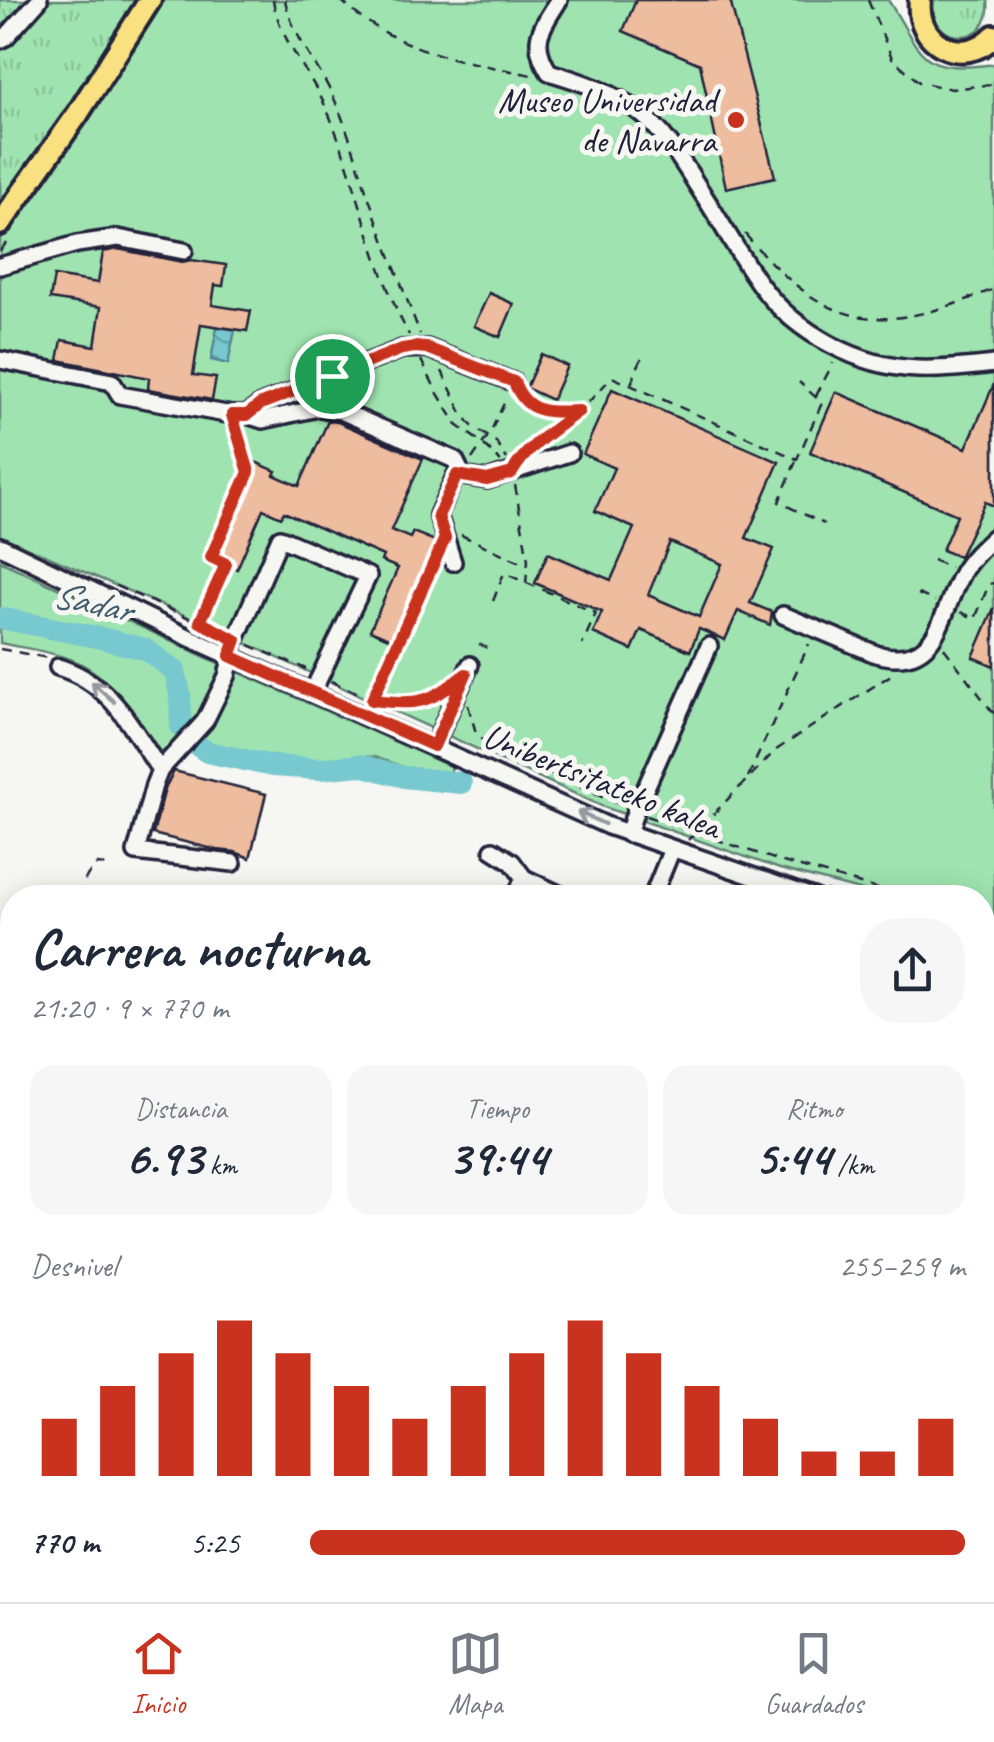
<!DOCTYPE html>
<html lang="es">
<meta charset="utf-8">
<style>
:root{--surface:#fff;--page:#f6f6f7;--text:#1f2937;--muted:#747a83;--line:#e0e1e3;--accent:#c8321e}
body{margin:0;font-family:Caveat,sans-serif;background:var(--page);color:var(--text);height:100vh;display:flex;flex-direction:column;font-size:38px;white-space:nowrap}
*{box-sizing:border-box;margin:0}
p{font-size:32px;color:var(--muted)}
.icon{flex:none;width:55px;height:55px;fill:none;stroke:currentColor;stroke-width:2;stroke-linecap:round;stroke-linejoin:round}
.map{position:relative;flex:1;overflow:hidden}
.side{position:absolute;left:0px;top:885px;width:995px;height:718px;display:flex;flex-direction:column;background:var(--surface);border-radius:40px 40px 0 0;box-shadow:0 5px 25px #0003}
.side>*{flex:none}
.pin{position:absolute;display:grid;place-items:center;width:85px;height:85px;color:#fff;margin:-42px;border:5px solid #fff;border-radius:50%;box-shadow:0 2px 10px #0007}
.round{display:grid;place-items:center;flex:none;width:105px;height:105px;border-radius:40px;background:var(--page)}
.summary{display:flex;align-items:center;justify-content:space-between;height:170px;padding:0 30px}
h1{font-size:55px;font-weight:800;line-height:75px}
.metrics{display:grid;grid-template-columns:repeat(3,1fr);gap:15px;height:170px;padding:10px 30px}
.metrics div{display:grid;align-content:center;border-radius:25px;background:var(--page);text-align:center}
.metrics b{font-size:50px;font-weight:800}
.metrics small{font-size:28px;font-weight:400}
.metrics p{font-size:28px}
.chart{height:280px;padding:20px 30px}
.chart p{display:flex;justify-content:space-between}
.chart svg{width:100%;height:180px;margin-top:10px;stroke:var(--accent);stroke-width:6}
ul{padding:0 30px;list-style:none;font-size:32px}
li{display:grid;grid-template-columns:160px 120px 1fr;align-items:center;height:75px}
li i{height:25px;border-radius:12px;background:var(--accent)}
.tabs{display:flex;justify-content:space-around;align-items:center;height:140px;border-top:2px solid var(--line);background:var(--surface);font-size:28px;color:var(--muted)}
.tabs a{display:grid;justify-items:center;gap:5px}
.tabs .current{color:var(--accent)}
.map>svg:first-child{display:block}
.grass{fill:url(#grass-tufts);stroke:#608376;stroke-width:2.5}
.park{fill:#9fe4b0;stroke:#608376;stroke-width:2.5}
.water{fill:url(#water-waves);stroke:#558694;stroke-width:2.5}
.lines{fill:none;stroke-linecap:round;stroke-linejoin:round}
.river{stroke:#77c8cf;stroke-width:22}
.building{fill:#eebc9f;stroke:#22223b;stroke-width:2.5;fill-rule:evenodd}
.minor-casing{stroke:#22223b;stroke-width:22}
.major-casing{stroke:#22223b;stroke-width:28}
.path{stroke:#22223b;stroke-width:2.5;stroke-dasharray:10 8;stroke-linecap:butt}
.minor{stroke:#f6f6f2;stroke-width:15}
.major{stroke:#f9e181;stroke-width:20}
.oneway{stroke:#9797a0}
.route-casing{stroke:#fff;stroke-width:20}
.route{stroke:#c8321e;stroke-width:12}
.poi-dot{fill:#c8321e;stroke:#f6f6f2;stroke-width:4}
.labels{text-anchor:middle;dominant-baseline:central;stroke-width:10;stroke-linejoin:round;paint-order:stroke}
.poi-label{font-size:35px;fill:#22223b;stroke:#f6f6f2;text-anchor:end}
.street-label{font-size:35px;fill:#22223b;stroke:#f6f6f2}
.water-label{font-size:38px;font-style:italic;fill:#405c6f;stroke:#f6f6f2}
</style>
<div class="map">
<svg width="994" height="1602" viewBox="0 0 994 1602">
<defs>
<pattern id="grass-tufts" width="24" height="20" patternUnits="userSpaceOnUse" patternTransform="scale(2.5)"><rect width="24" height="20" fill="#9fe4b0"/><path d="M3 7l-1-3M5 7V3M7 7l1-3M15 17l-1-3M17 17v-4M19 17l1-3" fill="none" stroke="#89c398"/></pattern>
<pattern id="water-waves" width="16" height="10" patternUnits="userSpaceOnUse" patternTransform="scale(2.5)"><rect width="16" height="10" fill="#77c8cf"/><path d="M0 5q4-4 8 0t8 0" fill="none" stroke="#61a2a9"/></pattern>
</defs>
<rect width="100%" height="100%" fill="#f6f6f2"/>
<filter id="ink" filterUnits="userSpaceOnUse"><feTurbulence type="fractalNoise" baseFrequency=".01" numOctaves="2"/><feDisplacementMap in="SourceGraphic" scale="20" xChannelSelector="R" yChannelSelector="G"/><feConvolveMatrix kernelMatrix="1 2 1 2 8 2 1 2 1" color-interpolation-filters="sRGB"/></filter>
<g filter="url(#ink)">
<g class="grass">
<path d="M0,0H30L0,31Z"/>
<path d="M48,0H143L117,40L0,206V48L11,42Z"/>
<path d="M934,0H988C994,48 927,48 934,0Z"/>
</g>
<g class="park">
<path d="M159,0H888C924,56 918,74 994,64V929L983,926L982,898L886,897L780,869L604,807L173,610L0,536V239L69,140Z"/>
<path d="M0,561L229,668L452,767L448,778L424,774L374,757L355,756L321,761L282,760L209,744L178,741C171,749 166,754 155,749C133,715 111,674 70,659C48,651 23,648 0,643Z"/>
<path d="M983,1022L994,1026V1602H869L846,1590H982Z"/>
</g>
<path class="water" d="M217,327L235,330L228,364L211,360Z"/>
<g class="lines">
<g class="river">
<path d="M0,618L96,637L145,649L175,671L180,694L181,726L197,745L207,752L273,766L319,769L360,765L404,777L461,783"/>
<path d="M982,992L994,995"/>
<path d="M0,1579L9,1602"/>
</g>
</g>
<g class="building">
<path d="M636,0H730L775,177L726,188L700,64L623,31Z"/>
<path d="M118,249L182,262L191,260L226,265L223,286L215,285L212,305L251,311L247,331L201,324L193,375L216,378L212,400L148,389L149,378L58,360L62,340L95,346L101,307L50,299L54,276L98,283L103,252Z"/>
<path d="M489,293L514,304L500,337L474,326Z"/>
<path d="M541,354L567,366L552,400L526,388Z"/>
<path d="M994,384V506L985,502L959,557L942,550L957,515L810,452L836,392L966,448Z"/>
<path d="M612,389L779,462L746,538L774,549L750,603L772,612L770,625L738,611L725,640L699,629L690,651L641,630L632,650L593,633L602,612L535,583L548,553L611,580L634,528L595,511L614,468L583,454ZM670,542L722,564L699,617L648,595Z"/>
<path d="M328,421L338,422L423,459L391,530L410,538L413,532L435,541L437,549L396,641L370,630L398,568L381,561L383,556L284,512L281,517L263,509L237,569L211,557L253,461L276,471L274,475L299,486Z"/>
<path d="M994,608V666L973,657Z"/>
<path d="M174,771L266,794L250,858L235,852L217,850L153,834L165,789Z"/>
<path d="M994,1146V1199L982,1196V1168L988,1150Z"/>
</g>
<g class="lines">
<g class="minor-casing">
<g id="minor">
<path d="M559,0C542,28 529,40 549,72C579,81 613,92 639,112C667,133 685,167 704,196C723,225 740,257 761,286C796,333 859,367 918,369C943,370 969,367 994,364"/>
<path d="M0,40L6,37L39,0"/>
<path d="M0,266L77,244L118,238L184,251"/>
<path d="M0,360L112,382L120,395L232,415H247L261,404L402,349L427,348L513,382"/>
<path d="M247,415L263,420L318,408L341,411L455,460L459,468L438,515L453,562"/>
<path d="M457,475L487,480L569,453"/>
<path d="M0,546L192,639L608,826L815,898"/>
<path d="M783,615L876,654C939,671 939,616 962,573C970,559 982,548 994,537"/>
<path d="M229,655L280,538L368,576L312,693"/>
<path d="M58,667C113,684 130,726 160,770"/>
<path d="M229,667L227,676L205,721L160,770L154,785L136,852L233,863"/>
<path d="M434,746L470,665"/>
<path d="M628,834L635,812L709,646"/>
<path d="M493,850L512,862L524,878L567,898"/>
<path d="M515,898L524,878"/>
<path d="M652,898L672,849"/>
<path d="M982,948L994,951"/>
<path d="M982,1140L988,1136L994,1113"/>
<path d="M0,1183L12,1150"/>
<path d="M0,1211L12,1221"/>
<path d="M0,1245L12,1266"/>
</g>
</g>
<g class="major-casing">
<g id="major">
<path d="M920,0C915,44 963,68 994,36"/>
<path d="M0,224L77,115L150,0"/>
</g>
</g>
<g class="path">
<path d="M273,0C280,42 311,73 327,110C359,184 371,264 409,335"/>
<path d="M285,0C293,39 321,67 336,103C348,131 357,160 366,190C383,238 402,286 420,334"/>
<path d="M340,0C399,54 462,60 536,76"/>
<path d="M868,0L892,58L919,82L952,89L994,84"/>
<path d="M745,234C828,331 878,337 994,289"/>
<path d="M0,251L10,238"/>
<path d="M421,360L437,392L457,425L482,443L501,462"/>
<path d="M442,371L461,411L471,425L496,442L507,459"/>
<path d="M631,384L642,357"/>
<path d="M518,393C533,413 554,412 578,411"/>
<path d="M816,396L833,363"/>
<path d="M533,449L584,407L612,377L797,459L822,403L799,382"/>
<path d="M472,459L490,433L507,397"/>
<path d="M796,461L779,502L824,524"/>
<path d="M515,485L528,560L526,583"/>
<path d="M461,535L527,565"/>
<path d="M933,560L950,567"/>
<path d="M116,586L223,633"/>
<path d="M918,594L935,601"/>
<path d="M493,601L504,573L596,613L582,645"/>
<path d="M961,612L975,619L989,584L994,583"/>
<path d="M197,627L226,564L211,557L249,471L237,431"/>
<path d="M479,644L487,648"/>
<path d="M249,645L306,669"/>
<path d="M944,648L994,714"/>
<path d="M0,649L48,658"/>
<path d="M331,681C367,697 404,715 442,693"/>
<path d="M372,698L435,560"/>
<path d="M468,705L476,733L487,744L621,805"/>
<path d="M748,777L809,644"/>
<path d="M646,816L783,862L910,898"/>
<path d="M688,840L776,750L894,673"/>
<path d="M826,890L852,898"/>
<path d="M82,898C82,882 86,874 98,864L110,866"/>
<path d="M982,919L994,923"/>
<path d="M0,1033L12,1015"/>
<path d="M982,1226L990,1228L982,1240"/>
<path d="M982,1264L994,1263"/>
<path d="M0,1294L12,1320"/>
<path d="M982,1461L994,1468"/>
<path d="M982,1538L994,1542"/>
<path d="M285,1590L295,1602"/>
<path d="M196,1602L201,1590"/>
</g>
<use href="#minor" class="minor"/>
<use href="#major" class="major"/>
</g>
<defs><path id="oneway-shaft" d="M-6 0H5M1.5-3L5.5 0L1.5 3" fill="none" stroke-width="1.6" stroke-linecap="round" stroke-linejoin="round" transform="scale(2.5)"/></defs>
<g class="oneway">
<use href="#oneway-shaft" transform="translate(103 692) rotate(-138)"/>
<use href="#oneway-shaft" transform="translate(591 818) rotate(-156)"/>
</g>
</g>
<g class="lines" filter="url(#ink)">
<g class="route-casing">
<path id="route" d="M415,347L427,348L514,382C527,415 548,412 579,411C556,428 526,447 512,473L487,480L457,475L438,516L445,538L372,700C420,705 428,704 466,674L434,746L230,656L236,640L200,622L226,564L211,557L249,472L232,415H247L261,404L402,349Z"/>
</g>
<use href="#route" class="route"/>
</g>
<circle class="poi-dot" cx="736" cy="120" r="10"/>
<g class="labels">
<g class="poi-label">
<text x="716" y="100">Museo Universidad<tspan x="716" dy="40">de Navarra</tspan></text>
</g>
<g class="street-label">
<text transform="translate(602 781) rotate(22)">Unibertsitateko kalea</text>
</g>
<g class="water-label">
<text transform="translate(92 602) rotate(12)">Sadar</text>
</g>
</g>
</svg>
<div class="pin" style="left:332px;top:376px;background:#1e9e55"><svg class="icon" aria-label="arrive" viewBox="0 0 24 24"><path d="M6 21V4h12l-3 4 3 4H6"/></svg></div>
<section class="side">
<div class="summary"><div><h1>Carrera nocturna</h1><p>21:20 · 9 × 770 m</p></div><a class="round"><svg class="icon" aria-label="share" viewBox="0 0 24 24"><path d="M12 15V3M7 8l5-5 5 5M5 13v7h14v-7"/></svg></a></div>
<div class="metrics">
<div><p>Distancia</p><b>6.93<small> km</small></b></div>
<div><p>Tiempo</p><b>39:44</b></div>
<div><p>Ritmo</p><b>5:44<small> /km</small></b></div>
</div>
<div class="chart"><p><span>Desnivel</span>255–259 m</p>
<svg viewBox="0 0 160 44" preserveAspectRatio="none"><path d="M5 44V30M15 44V22M25 44V14M35 44V6M45 44V14M55 44V22M65 44V30M75 44V22M85 44V14M95 44V6M105 44V14M115 44V22M125 44V30M135 44V38M145 44V38M155 44V30"/></svg>
</div>
<ul>
<li><b>770 m</b>5:25<i style="width:100%"></i></li>
</ul>
</section>
</div>
<nav class="tabs">
<a class="current"><svg class="icon" aria-label="home" viewBox="0 0 24 24"><path d="M3 11l9-7 9 7M6 9v11h12V9"/></svg>Inicio</a>
<a><svg class="icon" aria-label="map" viewBox="0 0 24 24"><path d="M3 6l6-2 6 2 6-2v14l-6 2-6-2-6 2zM9 4v14M15 6v14"/></svg>Mapa</a>
<a><svg class="icon" aria-label="saved" viewBox="0 0 24 24"><path d="M7 4h10v16l-5-4-5 4z"/></svg>Guardados</a>
</nav>
